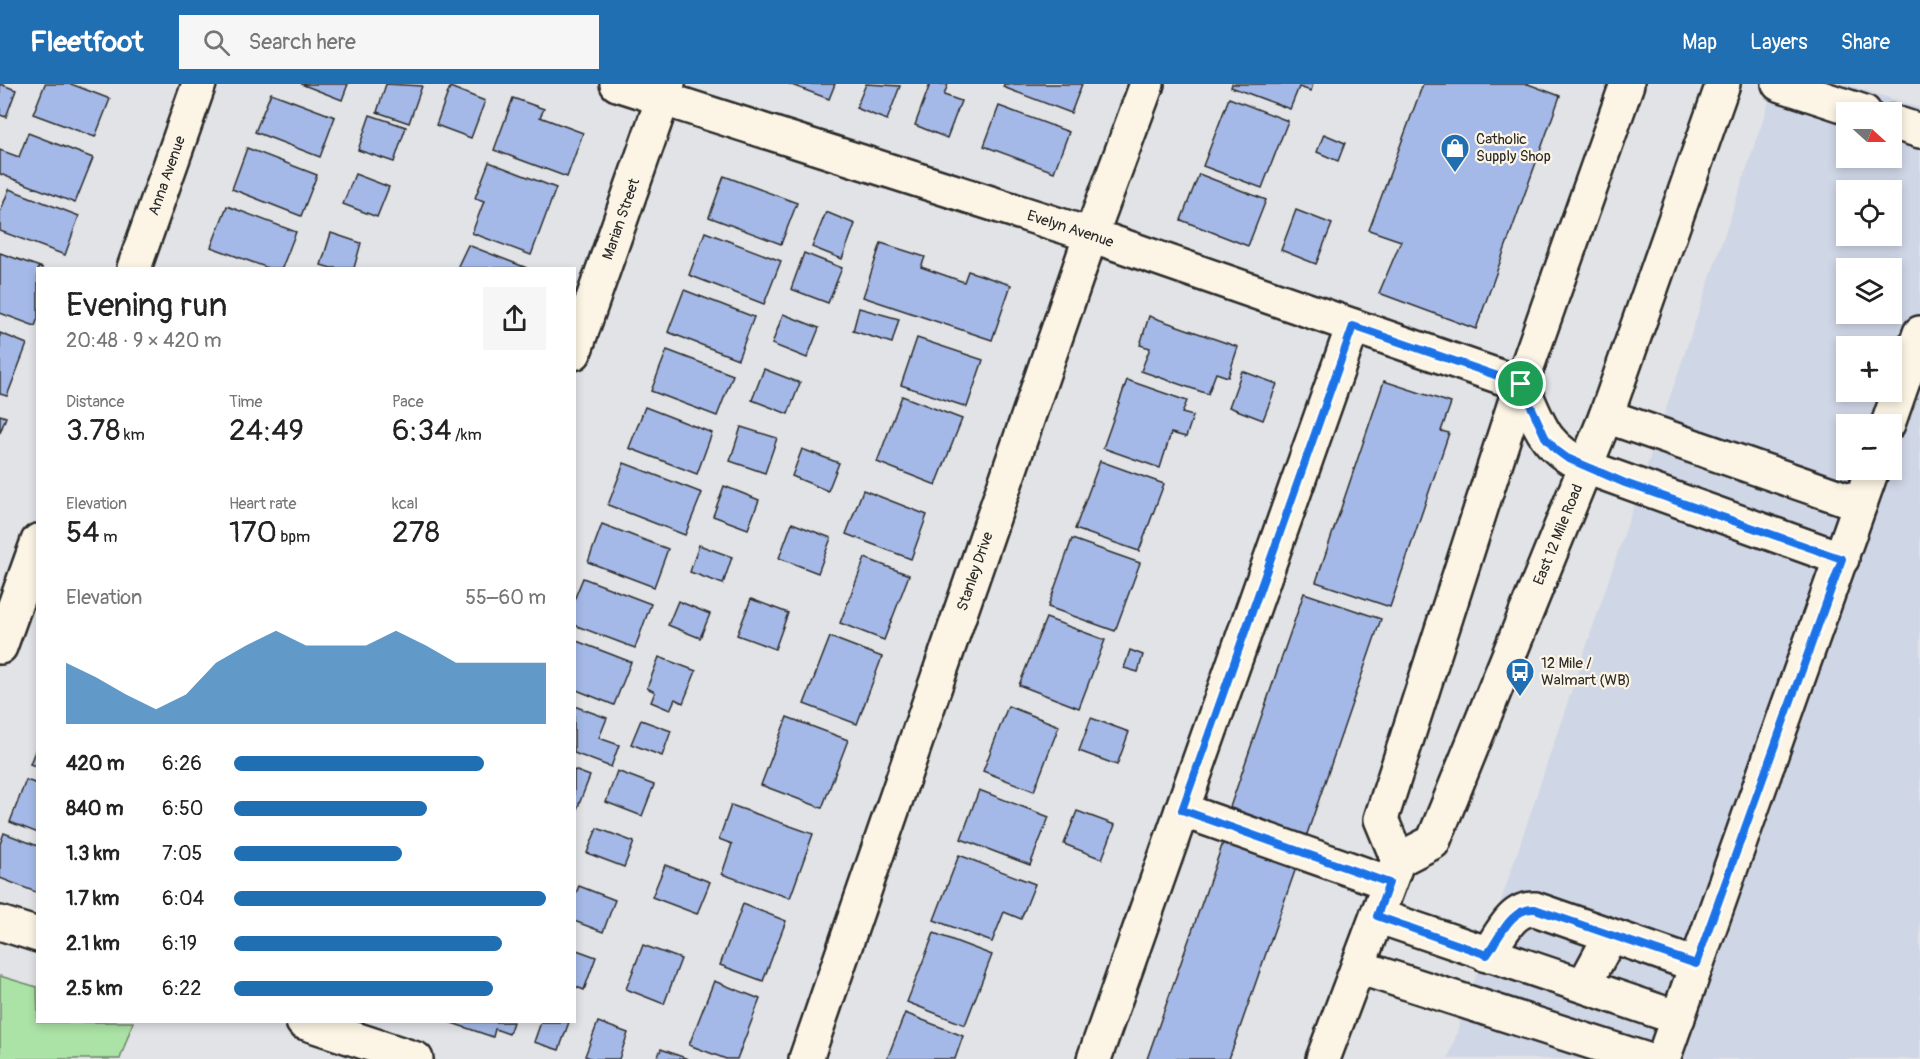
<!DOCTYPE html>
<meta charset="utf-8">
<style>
:root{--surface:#fff;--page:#f6f6f6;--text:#222;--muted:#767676;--accent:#1f6fb2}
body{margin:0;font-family:Pangolin,sans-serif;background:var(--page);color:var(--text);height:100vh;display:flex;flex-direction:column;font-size:22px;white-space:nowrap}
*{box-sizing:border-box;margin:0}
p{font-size:20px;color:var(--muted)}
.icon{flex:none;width:33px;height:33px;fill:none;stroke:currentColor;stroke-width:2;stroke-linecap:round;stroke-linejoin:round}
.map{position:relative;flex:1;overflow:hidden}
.panel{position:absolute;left:36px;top:183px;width:540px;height:756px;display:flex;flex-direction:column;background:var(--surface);border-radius:0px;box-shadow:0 3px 9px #0003}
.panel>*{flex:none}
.needle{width:39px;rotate:111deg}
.controls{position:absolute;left:1836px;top:18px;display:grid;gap:12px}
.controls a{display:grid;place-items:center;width:66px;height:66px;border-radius:0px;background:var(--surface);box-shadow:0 3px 9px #0003;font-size:30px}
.pin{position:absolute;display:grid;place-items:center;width:51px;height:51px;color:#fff;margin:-26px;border:3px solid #fff;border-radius:50%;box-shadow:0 2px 6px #0007}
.round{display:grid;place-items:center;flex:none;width:63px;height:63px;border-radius:0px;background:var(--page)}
.headline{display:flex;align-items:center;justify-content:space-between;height:102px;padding:0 30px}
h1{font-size:33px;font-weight:600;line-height:45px}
.metrics{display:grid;grid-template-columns:repeat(3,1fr);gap:9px;height:102px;padding:6px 30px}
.metrics div{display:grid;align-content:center}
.metrics b{font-size:30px;font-weight:600}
.metrics small{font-size:16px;font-weight:400}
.metrics p{font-size:16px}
.chart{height:168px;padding:12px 30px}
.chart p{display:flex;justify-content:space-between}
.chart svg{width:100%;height:108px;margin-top:6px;fill:var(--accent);opacity:.7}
ul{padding:0 30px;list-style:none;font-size:20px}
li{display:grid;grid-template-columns:96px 72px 1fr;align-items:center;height:45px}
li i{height:15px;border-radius:8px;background:var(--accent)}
header{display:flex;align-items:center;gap:36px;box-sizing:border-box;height:84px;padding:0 30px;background:var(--accent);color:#fff}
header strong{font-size:28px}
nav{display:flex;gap:33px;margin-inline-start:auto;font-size:21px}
.search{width:420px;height:54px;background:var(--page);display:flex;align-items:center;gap:15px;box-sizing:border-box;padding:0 21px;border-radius:0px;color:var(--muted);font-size:22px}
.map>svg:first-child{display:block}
.built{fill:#cfd6e6;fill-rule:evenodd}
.green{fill:#abe2a5;stroke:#6b8668;stroke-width:1.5}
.building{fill:#a4b9e7;stroke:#2b2b2b;stroke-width:1.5}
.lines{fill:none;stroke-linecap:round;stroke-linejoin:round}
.minor-casing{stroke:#2b2b2b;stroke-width:38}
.major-casing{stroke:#2b2b2b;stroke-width:38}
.minor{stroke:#fcf5e5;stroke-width:33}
.major{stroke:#fcf5e5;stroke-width:33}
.route-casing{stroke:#fff;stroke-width:12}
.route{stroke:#1a73e8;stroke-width:8}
.labels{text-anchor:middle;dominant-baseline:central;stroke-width:4.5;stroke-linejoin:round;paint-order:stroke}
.poi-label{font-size:15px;fill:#2b2b2b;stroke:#fcf5e5;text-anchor:start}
.street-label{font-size:15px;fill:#2b2b2b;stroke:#fcf5e5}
</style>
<header>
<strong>Fleetfoot</strong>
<div class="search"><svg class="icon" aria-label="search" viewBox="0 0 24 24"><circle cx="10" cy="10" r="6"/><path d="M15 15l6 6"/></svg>Search here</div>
<nav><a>Map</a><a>Layers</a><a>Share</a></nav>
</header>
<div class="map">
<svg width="1920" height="975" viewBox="0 0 1920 975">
<rect width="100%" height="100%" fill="#e2e3e6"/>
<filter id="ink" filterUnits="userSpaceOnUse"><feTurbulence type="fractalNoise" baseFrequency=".0167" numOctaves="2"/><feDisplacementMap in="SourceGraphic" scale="12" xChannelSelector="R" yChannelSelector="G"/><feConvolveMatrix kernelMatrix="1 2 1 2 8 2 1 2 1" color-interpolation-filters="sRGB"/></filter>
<g filter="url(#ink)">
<path class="built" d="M1775,0H1846L1920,24V975H1448ZM1846,28H1892V74H1846ZM1846,106H1892V152H1846ZM1846,184H1892V230H1846ZM1846,262H1892V308H1846ZM1846,340H1892V386H1846Z"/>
<path class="green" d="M0,892L37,903L38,938H133L120,975H0Z"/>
<g class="building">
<path d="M0,0L16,6L6,33L0,31Z"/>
<path d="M45,0H71L110,15L95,53L33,30Z"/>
<path d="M301,0H348L342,16Z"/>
<path d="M386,0L422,2L409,39L377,28Z"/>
<path d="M789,0H835L829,15Z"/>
<path d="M866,0L900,2L887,36L856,24Z"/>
<path d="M930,0H948L944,11L961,17L947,54L915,41Z"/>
<path d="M1004,0H1082L1071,29L1003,3Z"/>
<path d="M1232,0H1313L1311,7L1299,3L1290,25L1231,3Z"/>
<path d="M1423,0H1528L1560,12L1476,245L1379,209L1401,157L1369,146Z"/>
<path d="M450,3L485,17L471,54L436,41Z"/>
<path d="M271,9L335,33L320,73L255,48Z"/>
<path d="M513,14L544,25L540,33L583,49L567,93L494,66Z"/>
<path d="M1229,14L1288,37L1262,104L1203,82Z"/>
<path d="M999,22L1069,48L1054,88L984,62Z"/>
<path d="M370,31L406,43L394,78L358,66Z"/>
<path d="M28,49L93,74L75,119L0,90V66L19,73Z"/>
<path d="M1324,50L1345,59L1338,77L1317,68Z"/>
<path d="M247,64L317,91L301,132L232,105Z"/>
<path d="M489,78L556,104L531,171L472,149L484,117L475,114Z"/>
<path d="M355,90L389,103L377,133L343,120Z"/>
<path d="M1199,90L1266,116L1248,162L1181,136Z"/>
<path d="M724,92L797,119L781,160L709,133Z"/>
<path d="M9,105L79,132L65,171L0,147V129Z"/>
<path d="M227,122L296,148L282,184H268L211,163Z"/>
<path d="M1296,126L1332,140L1316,180L1281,166Z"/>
<path d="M826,128L855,140L842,175L812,163Z"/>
<path d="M705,148L781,177L764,220L689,191Z"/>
<path d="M331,149L361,159L354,184H331L321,181Z"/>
<path d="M881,159L925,173L921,183L964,198L968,187L1011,201L992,256L863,213Z"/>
<path d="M468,161L527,184H457Z"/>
<path d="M0,169L43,184H38V234L35,242L0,229Z"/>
<path d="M804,169L842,184L828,219L791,205Z"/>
<path d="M684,206L754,233L738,275L668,248Z"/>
<path d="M859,224L899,235L892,259L853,247Z"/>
<path d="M783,230L819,244L807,274L772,260Z"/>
<path d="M1149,232L1238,263L1228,293L1216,289L1208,310L1141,287L1150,264L1140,261Z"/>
<path d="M0,249L27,260L7,312L0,310Z"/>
<path d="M917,254L983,276L967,323L901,301Z"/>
<path d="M667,266L733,291L717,332L651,307Z"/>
<path d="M764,285L800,299L788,330L752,316Z"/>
<path d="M1242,287L1277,300L1263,336L1229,323Z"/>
<path d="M1127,296L1187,317L1182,329L1193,332L1186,353L1171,349L1160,384L1103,364Z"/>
<path d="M1384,297L1451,319L1441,347L1449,349L1390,523L1316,498Z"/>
<path d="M902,312L962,335L936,401L877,378Z"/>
<path d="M645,323L712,349L697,390L629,364Z"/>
<path d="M0,331L6,333L0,349Z"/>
<path d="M741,343L777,354L765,389L730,377Z"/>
<path d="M802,365L839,379L828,407L792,392Z"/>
<path d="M1100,377L1164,400L1139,467L1075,445Z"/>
<path d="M624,379L702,409L685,451L608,421Z"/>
<path d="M724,402L759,416L748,445L713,432Z"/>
<path d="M863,406L927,431L911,475L846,450Z"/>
<path d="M792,439L831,454L818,489L779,474Z"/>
<path d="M602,440L668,465L654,503L588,478Z"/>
<path d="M1072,455L1140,479L1115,547L1048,523Z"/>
<path d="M699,461L732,473L723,500L690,488Z"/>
<path d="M865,474L909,491L884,556L840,539Z"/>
<path d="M583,494L651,520L635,564L574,541V516Z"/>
<path d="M1304,509L1381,535L1306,753L1229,726Z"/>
<path d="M751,515L788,529L775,565L737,551Z"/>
<path d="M678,517L710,530L700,554L668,541Z"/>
<path d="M1046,534L1105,556L1079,624L1019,601Z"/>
<path d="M830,553L882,573L857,640L804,620Z"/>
<path d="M574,556L631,578L614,621L574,605Z"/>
<path d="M1130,566L1143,571L1138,588L1124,584Z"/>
<path d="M659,573L696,587L683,619L675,615L670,626L651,618L655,608L647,604Z"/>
<path d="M574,622L607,634L599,654L619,661L611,683L574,669Z"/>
<path d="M1008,622L1059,642L1034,707L983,687Z"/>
<path d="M787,633L848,656L822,724L761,701Z"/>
<path d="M1091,634L1129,648L1117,681L1079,667Z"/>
<path d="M641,636L671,647L662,672L631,660Z"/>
<path d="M38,659V683L30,680Z"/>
<path d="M574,686L590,692L574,733Z"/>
<path d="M617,687L654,701L642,732L606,718Z"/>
<path d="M26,696L38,700V749L10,738Z"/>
<path d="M979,706L1049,733L1030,781L961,755Z"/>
<path d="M731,721L813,750L790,814L722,790L732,760L719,755Z"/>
<path d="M1077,727L1115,741L1102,775L1064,760Z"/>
<path d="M597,744L634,758L624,783L587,769Z"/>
<path d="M4,749L38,762V809L0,794V760Z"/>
<path d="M1224,756L1297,781L1229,975H1147Z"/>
<path d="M959,771L1035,800L1021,835L1004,828L992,858L934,836Z"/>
<path d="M665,781L710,798L697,830L652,813Z"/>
<path d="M579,802L615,816L603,848L574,837V814Z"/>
<path d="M743,820L786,837L763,897L720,881Z"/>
<path d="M934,849L992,871L965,941L907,918Z"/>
<path d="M643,861L681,875L664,920L626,905Z"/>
<path d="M574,865L596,873L584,906L574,902Z"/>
<path d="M714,897L760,915L737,975H726L689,961Z"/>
<path d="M905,929L963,952L955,975H887Z"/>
<path d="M449,938H513L509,950L495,945L493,953Z"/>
<path d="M541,938H569L559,966L534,958Z"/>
<path d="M598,938L628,949L619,975H593L585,972Z"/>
<path d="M661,965L688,975H657Z"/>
</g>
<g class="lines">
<g class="minor-casing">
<g id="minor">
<path id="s1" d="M617,0L1091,151L1521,300"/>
<path d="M1779,0L1864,28"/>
<path d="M1892,38L1920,47"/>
<path id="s2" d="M134,184L199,0"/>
<path id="s3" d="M574,269L668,0"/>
<path d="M1606,332L1860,420"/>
<path d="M1888,340L1920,249"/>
<path d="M1586,383L1842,475"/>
<path d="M0,563L38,457"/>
<path d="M1182,726L1389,799"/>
<path d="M1377,832L1678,934"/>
<path d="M0,839L38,851"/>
<path d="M1487,871C1500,853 1511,823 1535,825L1696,881"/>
<path d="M1358,883L1644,975"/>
<path d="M1584,901L1610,853"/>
<path d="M303,938L416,975"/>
<path id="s4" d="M806,975L1091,151L1147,0"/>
<path d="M1094,975L1353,242"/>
<path d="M1663,975L1872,386"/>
</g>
</g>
<g class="major-casing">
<g id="major">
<path d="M1521,300C1540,341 1542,362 1586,383"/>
<path d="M1398,776L1381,735L1521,300L1627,0"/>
<path id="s5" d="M1323,975L1398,776L1433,758L1606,332L1723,0"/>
</g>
</g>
<use href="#minor" class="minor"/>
<use href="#major" class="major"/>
</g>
</g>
<g class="lines" filter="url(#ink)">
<g class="route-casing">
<path id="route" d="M1353,242L1521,300L1545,353L1556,366L1567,374L1625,399L1842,475L1696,880L1535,825C1511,823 1500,853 1487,871L1377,832L1389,799L1182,726Z"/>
</g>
<use href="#route" class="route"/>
</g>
<defs>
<g id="shop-pin" transform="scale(1.5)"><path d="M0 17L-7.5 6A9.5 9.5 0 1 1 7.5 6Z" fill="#1f6fb2" stroke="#fcf5e5"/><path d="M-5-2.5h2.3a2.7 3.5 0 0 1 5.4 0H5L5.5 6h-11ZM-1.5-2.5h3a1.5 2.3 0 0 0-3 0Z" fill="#fff"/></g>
<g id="bus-pin" transform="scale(1.5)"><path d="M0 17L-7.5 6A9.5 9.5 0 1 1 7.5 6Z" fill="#1f6fb2" stroke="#fcf5e5"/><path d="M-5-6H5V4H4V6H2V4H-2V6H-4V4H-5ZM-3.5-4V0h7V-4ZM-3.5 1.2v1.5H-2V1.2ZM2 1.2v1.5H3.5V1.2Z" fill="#fff"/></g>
</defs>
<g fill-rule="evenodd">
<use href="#shop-pin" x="1455" y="64"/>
<use href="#bus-pin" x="1520" y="588"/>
</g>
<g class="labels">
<g class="poi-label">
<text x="1476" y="55">Catholic<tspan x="1476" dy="17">Supply Shop</tspan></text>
<text x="1541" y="579">12 Mile /<tspan x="1541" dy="17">Walmart (WB)</tspan></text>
</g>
<g class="street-label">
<text stroke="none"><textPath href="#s2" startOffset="98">Anna Avenue</textPath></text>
<text stroke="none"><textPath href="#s3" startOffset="142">Marian Street</textPath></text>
<text stroke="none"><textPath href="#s1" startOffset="476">Evelyn Avenue</textPath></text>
<text stroke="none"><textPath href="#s5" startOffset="584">East 12 Mile Road</textPath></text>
<text stroke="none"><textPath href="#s4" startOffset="516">Stanley Drive</textPath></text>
</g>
</g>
</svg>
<div class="controls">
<a><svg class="needle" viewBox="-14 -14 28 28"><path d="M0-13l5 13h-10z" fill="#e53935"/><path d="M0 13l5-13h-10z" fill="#767676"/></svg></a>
<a><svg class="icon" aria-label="locate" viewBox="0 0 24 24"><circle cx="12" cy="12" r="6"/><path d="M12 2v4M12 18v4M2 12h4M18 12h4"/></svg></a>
<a><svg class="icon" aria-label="layers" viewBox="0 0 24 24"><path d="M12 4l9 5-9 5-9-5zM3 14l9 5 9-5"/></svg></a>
<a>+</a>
<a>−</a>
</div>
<div class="pin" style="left:1521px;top:300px;background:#1e9e55"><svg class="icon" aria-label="arrive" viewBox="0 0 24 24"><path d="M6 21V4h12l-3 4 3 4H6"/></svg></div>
<section class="panel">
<div class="headline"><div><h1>Evening run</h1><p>20:48 · 9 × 420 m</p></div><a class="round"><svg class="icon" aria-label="share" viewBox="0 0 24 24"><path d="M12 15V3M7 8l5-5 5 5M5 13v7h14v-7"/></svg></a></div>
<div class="metrics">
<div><p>Distance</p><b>3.78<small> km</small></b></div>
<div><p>Time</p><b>24:49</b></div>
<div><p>Pace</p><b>6:34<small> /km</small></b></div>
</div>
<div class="metrics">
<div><p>Elevation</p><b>54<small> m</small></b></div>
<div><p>Heart rate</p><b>170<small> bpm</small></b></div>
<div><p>kcal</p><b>278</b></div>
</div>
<div class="chart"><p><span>Elevation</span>55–60 m</p>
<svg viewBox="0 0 160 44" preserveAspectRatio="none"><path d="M0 44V19L10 25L20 32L30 38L40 32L50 19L60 12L70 6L80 12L90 12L100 12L110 6L120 12L130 19L140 19L150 19L160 19V44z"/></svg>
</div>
<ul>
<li><b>420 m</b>6:26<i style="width:80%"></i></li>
<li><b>840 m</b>6:50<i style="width:62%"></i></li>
<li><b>1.3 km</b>7:05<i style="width:54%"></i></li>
<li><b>1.7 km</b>6:04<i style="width:100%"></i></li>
<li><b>2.1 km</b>6:19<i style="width:86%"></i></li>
<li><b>2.5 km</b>6:22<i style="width:83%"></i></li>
</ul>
</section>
</div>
